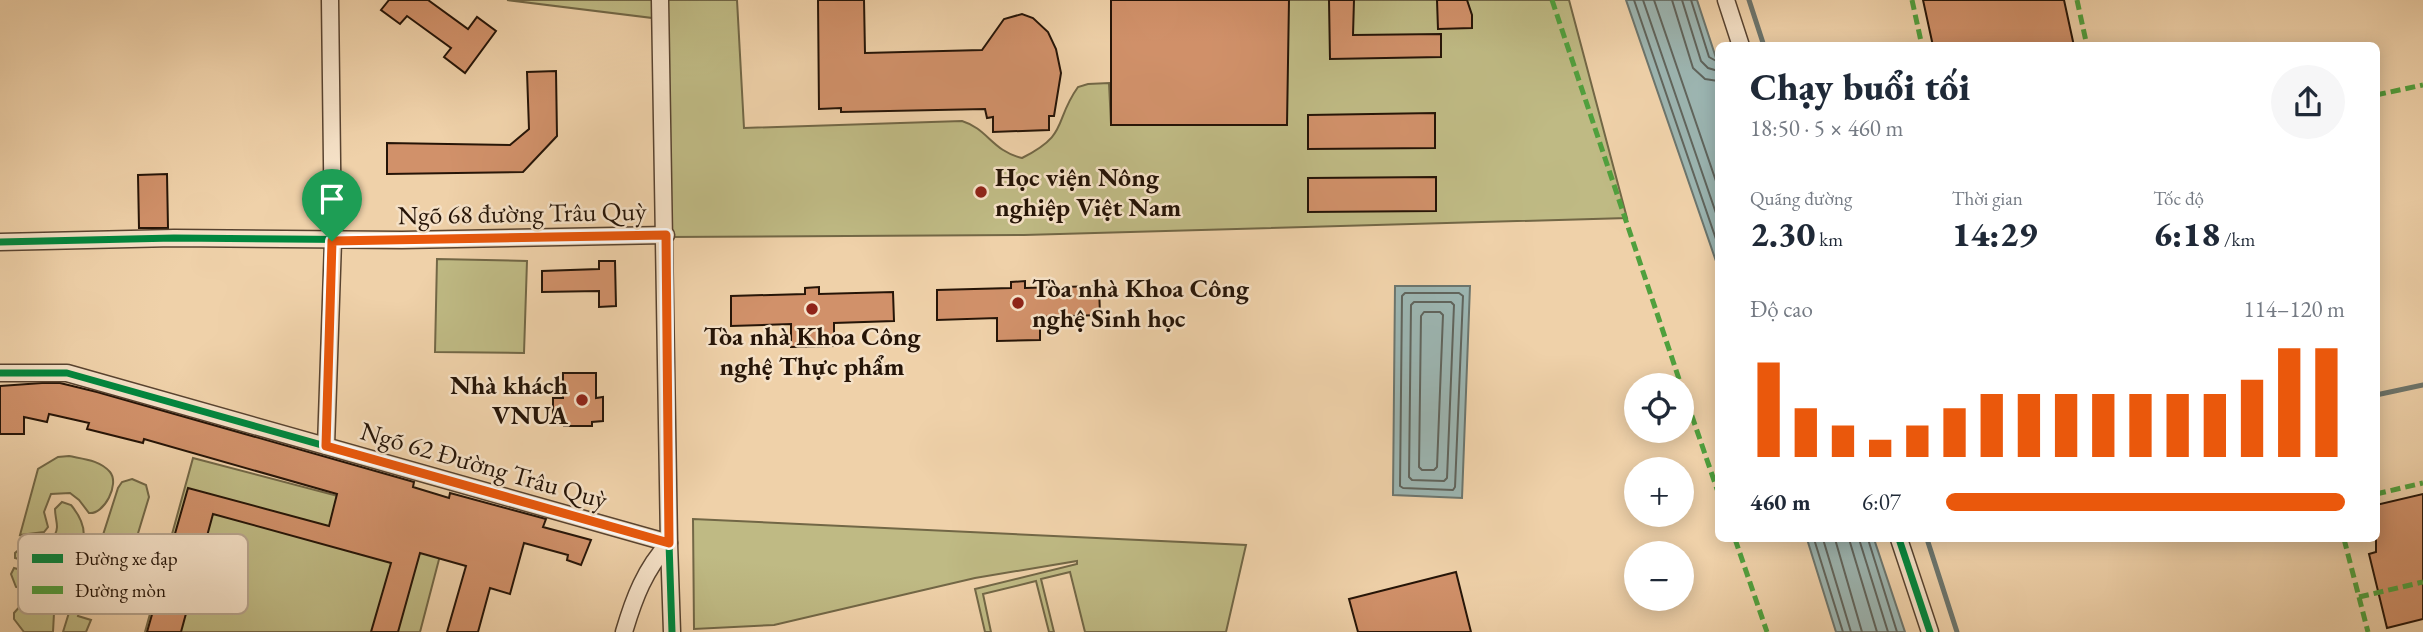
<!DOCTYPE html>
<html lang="vi">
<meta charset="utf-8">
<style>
:root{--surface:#fff;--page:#f6f6f7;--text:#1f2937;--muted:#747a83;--accent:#ea580c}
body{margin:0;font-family:"EB Garamond",serif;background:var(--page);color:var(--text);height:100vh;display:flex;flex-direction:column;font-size:26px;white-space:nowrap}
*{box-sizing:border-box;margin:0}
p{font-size:23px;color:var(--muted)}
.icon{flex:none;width:38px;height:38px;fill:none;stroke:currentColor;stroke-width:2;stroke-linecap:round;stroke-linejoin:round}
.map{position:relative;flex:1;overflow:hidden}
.side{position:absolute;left:1715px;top:42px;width:665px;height:500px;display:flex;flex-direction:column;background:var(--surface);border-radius:10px;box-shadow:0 4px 18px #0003}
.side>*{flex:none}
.fabs{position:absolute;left:1624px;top:373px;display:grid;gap:14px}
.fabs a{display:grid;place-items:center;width:70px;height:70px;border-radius:50%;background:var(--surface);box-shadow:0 4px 18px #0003;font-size:35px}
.pin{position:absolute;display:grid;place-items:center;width:60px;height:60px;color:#fff;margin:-72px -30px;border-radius:50% 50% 50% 0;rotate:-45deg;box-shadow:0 0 7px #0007}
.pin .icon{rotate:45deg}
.round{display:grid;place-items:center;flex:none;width:74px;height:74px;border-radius:37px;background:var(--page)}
.headline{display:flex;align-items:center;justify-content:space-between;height:119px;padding:0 35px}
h1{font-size:38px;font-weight:800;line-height:52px}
.stats{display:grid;grid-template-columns:repeat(3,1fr);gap:10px;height:119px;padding:7px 35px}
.stats div{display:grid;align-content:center}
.stats b{font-size:35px;font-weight:800}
.stats small{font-size:19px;font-weight:400}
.stats p{font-size:19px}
.chart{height:196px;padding:14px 35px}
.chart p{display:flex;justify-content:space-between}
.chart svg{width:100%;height:126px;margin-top:7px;stroke:var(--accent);stroke-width:6}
ul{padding:0 35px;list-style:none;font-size:23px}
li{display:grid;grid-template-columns:112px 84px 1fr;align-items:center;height:52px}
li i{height:18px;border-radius:9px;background:var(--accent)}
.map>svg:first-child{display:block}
.green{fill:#bfba84;stroke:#726746;stroke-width:2}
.water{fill:#9cb5b1;stroke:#6c756d;stroke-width:2}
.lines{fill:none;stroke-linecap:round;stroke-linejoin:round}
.shore{stroke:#60645c;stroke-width:2}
.stream{stroke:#6c756d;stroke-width:5}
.building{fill:#d1916a;stroke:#251407;stroke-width:2}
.minor-casing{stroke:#584330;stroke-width:19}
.minor{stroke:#f5e1c7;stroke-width:16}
.quiet{stroke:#50a03d;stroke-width:5;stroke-dasharray:10 5;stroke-linecap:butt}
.cycleway-casing{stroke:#f5e1c7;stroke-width:11}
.cycleway{stroke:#00873e;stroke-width:7}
.route-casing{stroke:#fff;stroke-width:14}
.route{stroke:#ea580c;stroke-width:9}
.poi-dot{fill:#8f2418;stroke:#f5e1c7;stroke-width:2.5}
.labels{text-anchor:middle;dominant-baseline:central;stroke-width:5;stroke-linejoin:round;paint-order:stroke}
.poi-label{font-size:26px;font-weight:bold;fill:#251407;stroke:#f5e1c7;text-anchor:start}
.street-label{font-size:26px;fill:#251407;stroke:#f5e1c7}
.key{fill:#f5e1c7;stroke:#b7a48d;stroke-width:2}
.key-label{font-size:19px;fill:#251407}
</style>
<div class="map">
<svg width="2423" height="632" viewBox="0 0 2423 632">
<rect width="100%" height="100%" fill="#efd1a9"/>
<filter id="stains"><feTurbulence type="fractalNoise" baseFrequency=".00286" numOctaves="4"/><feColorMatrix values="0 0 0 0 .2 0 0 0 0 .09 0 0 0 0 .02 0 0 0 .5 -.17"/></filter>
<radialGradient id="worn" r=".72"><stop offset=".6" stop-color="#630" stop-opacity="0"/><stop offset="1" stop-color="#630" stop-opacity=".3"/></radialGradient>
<g class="green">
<path d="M507,0H737L744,128L962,121C988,129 992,151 1022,158C1070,134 1053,122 1078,87L1088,84L1109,83L1111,124L1289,0H1569L1627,218L1024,235L667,237L660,19Z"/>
<path d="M437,259L527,261L524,353L435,352Z"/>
<path d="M69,456C83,459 100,460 110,472C120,484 104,515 89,513L79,500L70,493L51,494L44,512L48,527L44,532L20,535L38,469L58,457Z"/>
<path d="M193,458L448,525L420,632H145Z"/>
<path d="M132,479L146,485L149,497L116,606L106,608L104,605L123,553L104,545L102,538L118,488L122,482Z"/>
<path d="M62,502L71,505C90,528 85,541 74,566L63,572L15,558V553C27,540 56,548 57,527C57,521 55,516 55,509Z"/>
<path d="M693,519L1246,545L1226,632H1085L1070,572L1041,579L1054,632H1049L1036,581L983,594L991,632H985L975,589L1077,564V561L975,578L774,625L694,629Z"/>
<path d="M14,568L58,580L65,587L66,594L60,597L49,595L53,583L46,581L42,593L16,587L11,574Z"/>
<path d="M81,587L100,596L93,613L80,609L78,616L91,620L86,632H63L76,590Z"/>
<path d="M21,605L54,613L53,632H24L14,619V613Z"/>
</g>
<g class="water">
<path d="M1626,0H1697L1718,64V267Z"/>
<path d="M1395,286H1470L1462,498L1393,495Z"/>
<path d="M1807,539H1874L1905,632H1836Z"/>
</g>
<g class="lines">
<g class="shore">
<path d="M1634,0L1718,245"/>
<path d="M1643,0L1718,219"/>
<path d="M1654,0L1718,187"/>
<path d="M1672,0L1693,68L1705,79L1718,81"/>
<path d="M1682,0L1701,61L1708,68L1718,71"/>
<path d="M1691,0L1709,57L1718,62"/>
<path d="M1405,293H1459L1463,296L1455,487L1453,490L1403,488L1400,486L1402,296Z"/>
<path d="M1414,302H1451L1454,305L1447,478L1444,481L1412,480L1409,477L1411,305Z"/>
<path d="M1424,312H1440L1443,315L1437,467L1434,470H1422L1419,467L1421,316Z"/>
<path d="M1814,539L1843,632"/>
<path d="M1823,539L1851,632"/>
<path d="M1835,539L1862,632"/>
<path d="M1849,539L1877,632"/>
<path d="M1859,539L1888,632"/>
<path d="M1868,539L1897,632"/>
</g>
<g class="stream">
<path d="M1749,0L1764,46"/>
<path d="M2376,395L2423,385"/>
<path d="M1927,539L1957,632"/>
</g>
</g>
<g class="building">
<path d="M389,0H428L468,29L477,17L496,31L465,73L444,57L451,48L407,16L400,24L381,10Z"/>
<path d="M818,0H864L865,53L982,50L1004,19L1022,14L1033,18L1048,32L1056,49L1061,73L1054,116H1049V130L993,132V117L987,118L985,109L841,112V108L819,109Z"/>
<path d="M1111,0H1289L1287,125H1111Z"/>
<path d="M1329,0H1354L1353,35L1441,34V57L1330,59Z"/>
<path d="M1437,0H1467L1472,15V28L1438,29Z"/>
<path d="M1923,0H2064L2074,46H1933Z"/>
<path d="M556,71L557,136L523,172L387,174V143L510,145L529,129L527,72Z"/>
<path d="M1435,113V148L1308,149V115Z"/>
<path d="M167,174L168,228H139L138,175Z"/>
<path d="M1436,177V211L1308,212V178Z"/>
<path d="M599,261H615L616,306L599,307V291L542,292V271L599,269Z"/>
<path d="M1025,281V288L1099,286L1100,315L1040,317V340L997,341V318L937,320V290L1011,288V282Z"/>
<path d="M819,287V294L893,292L894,321L834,323V346L791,347V324L731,326V296L805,294V288Z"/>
<path d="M563,373H596V398L603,397V421L592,422V426H564V422H553V398H563Z"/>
<path d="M42,383H60L97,392L414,482L413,487L449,498L450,493L546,519L543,527L591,540L581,565L567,560L568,555L524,543L510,594L490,588L478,632H447L466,566L420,553L398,632H371L391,563L213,514L181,632H147L188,488L329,526L337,494L144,439L143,443L87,429L89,423L49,414L47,422L24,417V434H0V386Z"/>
<path d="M2423,494V619L2387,628L2369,554L2376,552V505Z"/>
<path d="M1456,572L1471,632H1358L1349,599Z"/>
</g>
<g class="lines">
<g class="minor-casing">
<g id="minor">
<path d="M1726,0L1741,46"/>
<path d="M0,242L174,238L402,240L666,235"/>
<path d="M0,373H67L669,543L672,632"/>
<path d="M326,446L333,241L330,0"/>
<path d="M1899,539L1930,632"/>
<path d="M624,632C634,598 645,569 669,543L660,0"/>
</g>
</g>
<use href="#minor" class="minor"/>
<g class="quiet">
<path d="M1552,0L1681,385"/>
<path d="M1912,0L1922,46"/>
<path d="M2077,0L2087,46"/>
<path d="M2376,95L2423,85"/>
<path d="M1682,387L1718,492"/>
<path d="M2376,494L2423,483"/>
<path d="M1735,539L1767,632"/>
<path d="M2344,539L2368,632"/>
<path d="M2359,597L2423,582"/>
</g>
<g class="cycleway-casing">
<g id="cycleway">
<path d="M0,242L174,238L402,240L666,235"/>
<path d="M0,373H67L669,543L672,632"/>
<path d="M1899,539L1930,632"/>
</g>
</g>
<use href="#cycleway" class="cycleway"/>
</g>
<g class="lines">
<g class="route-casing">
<path id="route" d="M666,235L669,543L326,446L332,241Z"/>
</g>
<use href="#route" class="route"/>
</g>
<g class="poi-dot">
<circle cx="981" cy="192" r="7"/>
<circle cx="1018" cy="303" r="7"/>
<circle cx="812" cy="309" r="7"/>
<circle cx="582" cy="400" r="7"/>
</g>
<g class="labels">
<g class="poi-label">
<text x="995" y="177">Học viện Nông<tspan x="995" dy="30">nghiệp Việt Nam</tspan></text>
<text x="1032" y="288">Tòa nhà Khoa Công<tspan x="1032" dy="30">nghệ Sinh học</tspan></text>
<text x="812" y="336" text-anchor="middle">Tòa nhà Khoa Công<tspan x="812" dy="30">nghệ Thực phẩm</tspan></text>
<text x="568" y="385" text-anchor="end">Nhà khách<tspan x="568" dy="30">VNUA</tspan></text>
</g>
<g class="street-label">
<text transform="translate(522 213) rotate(-1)">Ngõ 68 đường Trâu Quỳ</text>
<text transform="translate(484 465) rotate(16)">Ngõ 62 Đường Trâu Quỳ</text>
</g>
</g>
<rect x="18" y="534" width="230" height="80" rx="10" class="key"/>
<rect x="32" y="554" width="31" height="9" fill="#00873e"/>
<rect x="32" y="586" width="31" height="8" fill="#50a03d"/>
<g class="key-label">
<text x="75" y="565">Đường xe đạp</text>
<text x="75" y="597">Đường mòn</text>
</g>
<rect width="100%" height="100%" filter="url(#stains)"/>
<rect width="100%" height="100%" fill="url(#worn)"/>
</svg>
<div class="fabs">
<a><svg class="icon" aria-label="locate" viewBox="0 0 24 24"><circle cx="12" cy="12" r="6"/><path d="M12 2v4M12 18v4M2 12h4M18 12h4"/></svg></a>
<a>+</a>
<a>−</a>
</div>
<div class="pin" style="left:332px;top:241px;background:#1e9e55"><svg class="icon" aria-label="arrive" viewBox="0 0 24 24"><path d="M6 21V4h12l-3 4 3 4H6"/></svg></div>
<section class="side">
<div class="headline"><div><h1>Chạy buổi tối</h1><p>18:50 · 5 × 460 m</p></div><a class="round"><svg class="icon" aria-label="share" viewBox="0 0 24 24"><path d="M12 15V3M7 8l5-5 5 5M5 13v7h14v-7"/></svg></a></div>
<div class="stats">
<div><p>Quãng đường</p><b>2.30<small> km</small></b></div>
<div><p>Thời gian</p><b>14:29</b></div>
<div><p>Tốc độ</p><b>6:18<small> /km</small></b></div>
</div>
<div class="chart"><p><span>Độ cao</span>114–120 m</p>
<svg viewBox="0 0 160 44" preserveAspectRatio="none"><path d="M5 44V11M15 44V27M25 44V33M35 44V38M45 44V33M55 44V27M65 44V22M75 44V22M85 44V22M95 44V22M105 44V22M115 44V22M125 44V22M135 44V17M145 44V6M155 44V6"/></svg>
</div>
<ul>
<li><b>460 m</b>6:07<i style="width:100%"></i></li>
</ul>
</section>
</div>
